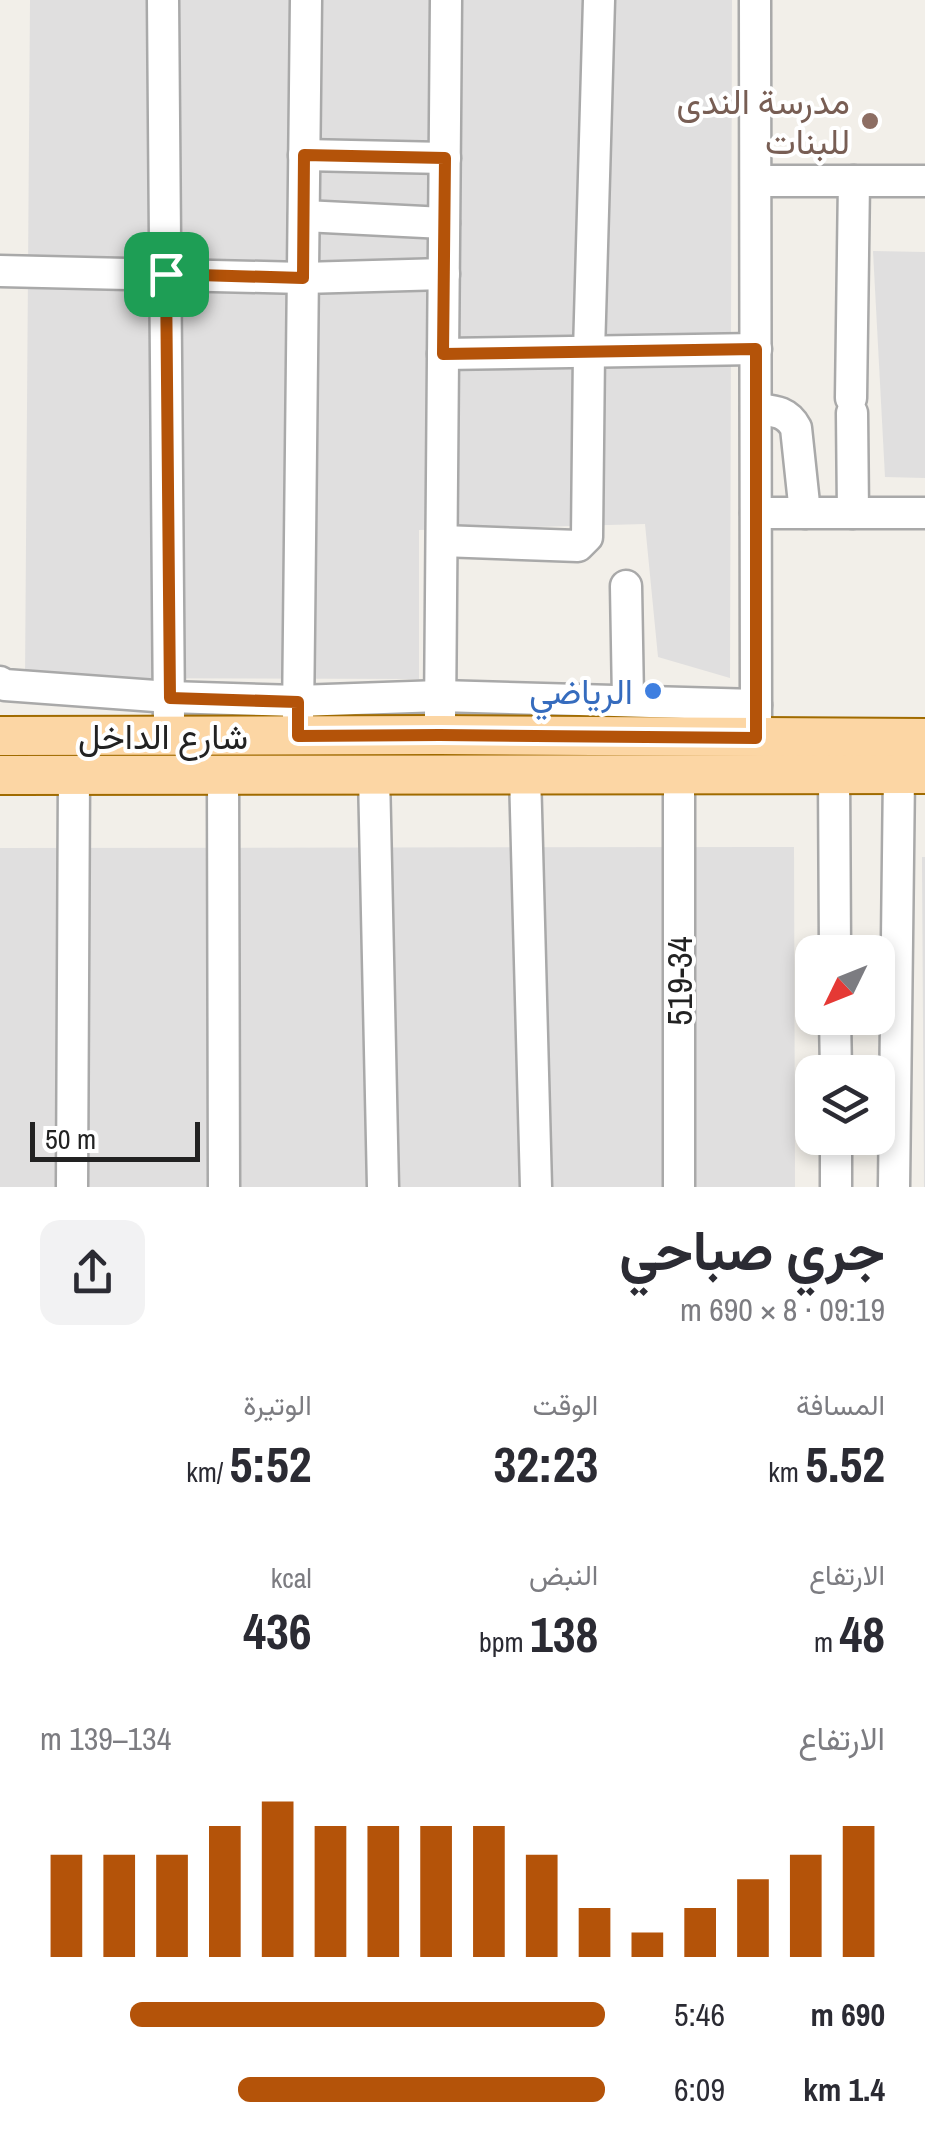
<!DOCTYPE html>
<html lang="ar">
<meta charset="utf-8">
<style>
:root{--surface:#fff;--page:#f2f2f3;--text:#2b2b33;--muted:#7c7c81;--accent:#b45309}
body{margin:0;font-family:"Archivo Narrow",Vazirmatn,sans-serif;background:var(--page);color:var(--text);direction:rtl;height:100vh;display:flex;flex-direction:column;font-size:38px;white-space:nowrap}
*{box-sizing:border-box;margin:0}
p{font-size:32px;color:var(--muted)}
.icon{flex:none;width:55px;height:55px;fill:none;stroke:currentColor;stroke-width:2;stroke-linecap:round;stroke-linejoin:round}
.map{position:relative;height:1187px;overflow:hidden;direction:ltr}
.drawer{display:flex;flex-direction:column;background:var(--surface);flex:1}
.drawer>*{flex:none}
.needle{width:65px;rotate:227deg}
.controls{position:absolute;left:795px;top:935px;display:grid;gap:20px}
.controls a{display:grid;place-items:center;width:100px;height:100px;border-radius:20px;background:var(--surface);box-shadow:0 5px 15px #0003;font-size:50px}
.scale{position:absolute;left:30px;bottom:25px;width:170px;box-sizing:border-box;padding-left:10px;border:5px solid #222;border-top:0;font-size:28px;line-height:35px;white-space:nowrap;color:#222;-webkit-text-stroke:8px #fff;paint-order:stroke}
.pin{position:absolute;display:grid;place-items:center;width:85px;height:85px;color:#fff;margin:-42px;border-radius:20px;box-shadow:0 5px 15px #0006}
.round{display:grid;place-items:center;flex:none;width:105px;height:105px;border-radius:20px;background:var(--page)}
.headline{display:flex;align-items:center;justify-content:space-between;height:170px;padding:0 40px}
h1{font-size:55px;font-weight:700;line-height:75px}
.metrics{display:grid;grid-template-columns:repeat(3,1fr);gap:15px;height:170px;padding:10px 40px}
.metrics div{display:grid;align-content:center}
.metrics b{font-size:50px;font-weight:700}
.metrics small{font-size:28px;font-weight:400}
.metrics p{font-size:28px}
.chart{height:280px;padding:20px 40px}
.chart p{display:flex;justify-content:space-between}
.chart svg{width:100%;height:180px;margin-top:10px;stroke:var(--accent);stroke-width:6}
ul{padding:0 40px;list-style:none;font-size:32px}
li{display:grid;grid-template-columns:160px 120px 1fr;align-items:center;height:75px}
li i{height:25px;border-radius:12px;background:var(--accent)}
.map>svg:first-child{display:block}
.residential{fill:#e0dfdf}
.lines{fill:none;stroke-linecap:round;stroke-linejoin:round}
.minor-casing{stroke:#a9a9a9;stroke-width:35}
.major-casing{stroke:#a06b00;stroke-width:42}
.minor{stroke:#fff;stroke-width:30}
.major{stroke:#fcd6a4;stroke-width:38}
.route-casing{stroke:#fff;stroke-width:20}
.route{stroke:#b45309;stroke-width:12}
.education-dot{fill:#8d6e63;stroke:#fff;stroke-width:4}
.shop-dot{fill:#3f7fe0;stroke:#fff;stroke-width:4}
.labels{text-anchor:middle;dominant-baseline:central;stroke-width:8;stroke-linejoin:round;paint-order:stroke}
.education-label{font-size:35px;fill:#785e54;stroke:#fff;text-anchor:end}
.shop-label{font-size:35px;fill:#366cbe;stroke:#fff;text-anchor:end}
.street-label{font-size:35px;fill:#222;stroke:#fff}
</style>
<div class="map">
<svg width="925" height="1187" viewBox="0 0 925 1187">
<rect width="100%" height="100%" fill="#f2efe9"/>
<g class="residential">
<path d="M30,0H732L730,678L658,657L645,524L419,530V679L25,678Z"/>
<path d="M873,251L925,252V478L885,477Z"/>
<path d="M794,847L795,1187H0V848Z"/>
<path d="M922,857H925V1187H924Z"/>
</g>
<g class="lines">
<g class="minor-casing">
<g id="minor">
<path d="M163,0L169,718"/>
<path d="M755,0L756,724"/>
<path d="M304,155L445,158"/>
<path d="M756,181H925"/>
<path d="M304,216L444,223"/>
<path d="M0,271L303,278L444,274"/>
<path d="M443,354L756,349"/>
<path d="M851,398L854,181"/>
<path d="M756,409C774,411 787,411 796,428L805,513"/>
<path d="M852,413L853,513"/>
<path d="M756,513H925"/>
<path d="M442,541L578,546L587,537L589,352L599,0"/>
<path d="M626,586L628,700"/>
<path d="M0,682L5,685L169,697L298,701L440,696L756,705"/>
<path d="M440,717L446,0"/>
<path d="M298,719L306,0"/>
<path d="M525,773L536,1187"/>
<path d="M834,774L835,952"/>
<path d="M223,775L224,1187"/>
<path d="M374,775L383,1187"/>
<path d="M835,1018L836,1072"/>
<path d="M836,1138V1187"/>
<path d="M72,1187L74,775"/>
<path d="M679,1187V774"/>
<path d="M894,1187L899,774"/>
</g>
</g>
<g class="major-casing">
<g id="major">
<path d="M0,736L440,735L925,738"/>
<path d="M0,775L925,774"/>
</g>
</g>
<use href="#minor" class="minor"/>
<use href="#major" class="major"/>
</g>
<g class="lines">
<g class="route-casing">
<path id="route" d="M304,155L445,158L443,354L756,349V738L440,735L298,736V702L170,698L166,274L303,278Z"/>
</g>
<use href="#route" class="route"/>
</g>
<circle class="education-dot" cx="870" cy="121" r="10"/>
<circle class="shop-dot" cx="653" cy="691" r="10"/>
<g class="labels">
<g class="education-label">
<text x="850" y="101">مدرسة الندى<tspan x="850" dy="40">للبنات</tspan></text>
</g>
<g class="shop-label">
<text x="633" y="691">الرياضي</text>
</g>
<g class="street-label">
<text x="163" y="736">شارع الداخل</text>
<text transform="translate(679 981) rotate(-90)">519-34</text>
</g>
</g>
</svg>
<div class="controls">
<a><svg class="needle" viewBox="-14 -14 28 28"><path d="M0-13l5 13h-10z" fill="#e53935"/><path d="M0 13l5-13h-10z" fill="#7c7c81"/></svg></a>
<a><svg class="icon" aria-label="layers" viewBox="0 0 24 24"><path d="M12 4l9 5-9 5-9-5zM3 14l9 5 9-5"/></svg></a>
</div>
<div class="scale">50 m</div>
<div class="pin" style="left:166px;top:274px;background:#1e9e55"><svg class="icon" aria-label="arrive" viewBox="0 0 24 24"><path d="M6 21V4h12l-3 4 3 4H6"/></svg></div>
</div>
<section class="drawer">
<div class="headline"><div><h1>جري صباحي</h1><p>09:19 · 8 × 690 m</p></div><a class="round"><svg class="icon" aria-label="share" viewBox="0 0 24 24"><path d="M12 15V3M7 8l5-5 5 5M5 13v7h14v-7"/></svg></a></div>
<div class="metrics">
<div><p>المسافة</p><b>5.52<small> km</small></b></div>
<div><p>الوقت</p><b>32:23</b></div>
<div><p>الوتيرة</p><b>5:52<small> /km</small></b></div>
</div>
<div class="metrics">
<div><p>الارتفاع</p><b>48<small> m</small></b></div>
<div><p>النبض</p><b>138<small> bpm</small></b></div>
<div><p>kcal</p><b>436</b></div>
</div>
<div class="chart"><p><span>الارتفاع</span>134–139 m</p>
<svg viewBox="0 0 160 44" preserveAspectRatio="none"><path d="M5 44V19M15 44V19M25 44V19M35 44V12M45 44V6M55 44V12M65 44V12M75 44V12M85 44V12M95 44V19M105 44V32M115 44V38M125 44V32M135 44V25M145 44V19M155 44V12"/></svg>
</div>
<ul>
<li><b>690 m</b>5:46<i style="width:84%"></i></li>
<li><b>1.4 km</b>6:09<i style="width:65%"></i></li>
</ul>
</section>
